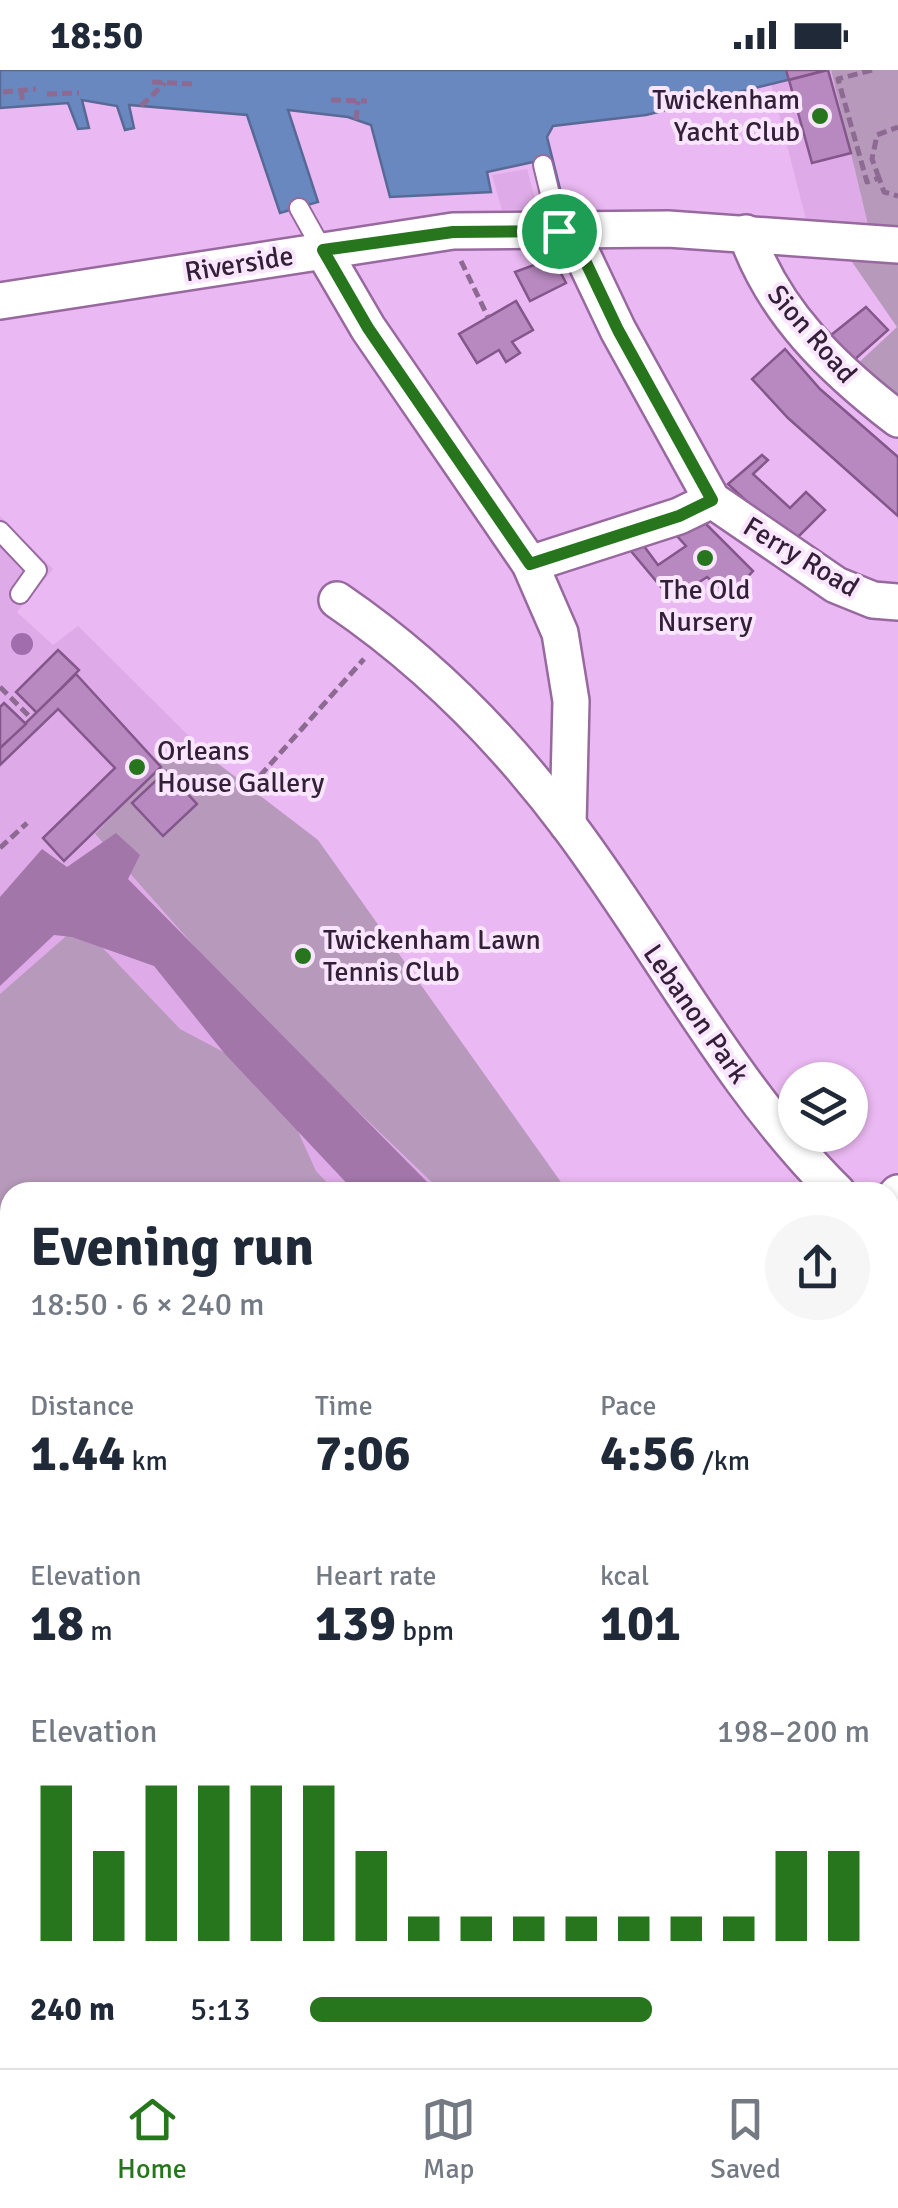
<!DOCTYPE html>
<meta charset="utf-8">
<style>
:root{--surface:#fff;--page:#f6f6f7;--text:#1f2937;--muted:#747a83;--line:#e0e1e3;--accent:#27761e}
body{margin:0;font-family:Signika,sans-serif;background:var(--page);color:var(--text);height:100vh;display:flex;flex-direction:column;font-size:38px;white-space:nowrap}
*{box-sizing:border-box;margin:0}
p{font-size:32px;color:var(--muted)}
.icon{flex:none;width:55px;height:55px;fill:none;stroke:currentColor;stroke-width:2;stroke-linecap:round;stroke-linejoin:round}
.map{position:relative;flex:1;overflow:hidden}
.drawer{position:absolute;left:0px;top:1112px;width:900px;height:888px;display:flex;flex-direction:column;background:var(--surface);border-radius:30px 30px 0 0;box-shadow:0 2px 8px #0004}
.drawer>*{flex:none}
.fabs{position:absolute;left:778px;top:992px;display:grid;gap:20px}
.fabs a{display:grid;place-items:center;width:90px;height:90px;border-radius:50%;background:var(--surface);box-shadow:0 2px 8px #0004;font-size:50px}
.pin{position:absolute;display:grid;place-items:center;width:85px;height:85px;color:#fff;margin:-42px;border:5px solid #fff;border-radius:50%;box-shadow:0 2px 10px #0007}
.round{display:grid;place-items:center;flex:none;width:105px;height:105px;border-radius:52px;background:var(--page)}
.head{display:flex;align-items:center;justify-content:space-between;height:170px;padding:0 30px}
h1{font-size:55px;font-weight:800;line-height:75px}
.metrics{display:grid;grid-template-columns:repeat(3,1fr);gap:15px;height:170px;padding:10px 30px}
.metrics div{display:grid;align-content:center}
.metrics b{font-size:50px;font-weight:800}
.metrics small{font-size:28px;font-weight:400}
.metrics p{font-size:28px}
.chart{height:280px;padding:20px 30px}
.chart p{display:flex;justify-content:space-between}
.chart svg{width:100%;height:180px;margin-top:10px;stroke:var(--accent);stroke-width:6}
ul{padding:0 30px;list-style:none;font-size:32px}
li{display:grid;grid-template-columns:160px 120px 1fr;align-items:center;height:75px}
li i{height:25px;border-radius:12px;background:var(--accent)}
.status{display:flex;justify-content:space-between;align-items:center;height:70px;padding:0 50px;background:var(--surface);direction:ltr}
.status svg{height:28px;fill:currentColor}
.menu{display:flex;justify-content:space-around;align-items:center;height:140px;border-top:2px solid var(--line);background:var(--surface);font-size:28px;color:var(--muted)}
.menu a{display:grid;justify-items:center;gap:5px}
.menu .active{color:var(--accent)}
.map>svg:first-child{display:block}
.built{fill:#dfaae8}
.green{fill:#b79abb}
.forest{fill:#a276a9}
.water{fill:#6988bf;stroke:#596996;stroke-width:2.5}
.building{fill:#b889c0;stroke:#83578b;stroke-width:2.5}
.lines{fill:none;stroke-linecap:round;stroke-linejoin:round}
.lane-casing{stroke:#97699e;stroke-width:22}
.street-casing{stroke:#97699e;stroke-width:40}
.primary-casing{stroke:#97699e;stroke-width:60}
.path{stroke:#8d6a92;stroke-width:5;stroke-dasharray:10 5;stroke-linecap:butt}
.lane{stroke:#fff;stroke-width:18}
.street{stroke:#fff;stroke-width:35}
.primary{stroke:#fff;stroke-width:55}
.tree{fill:#a26dac}
.route-casing{stroke:#fff;stroke-width:20}
.route{stroke:#27761e;stroke-width:12}
.poi-dot{fill:#27761e;stroke:#f9e5fd;stroke-width:4}
.labels{text-anchor:middle;dominant-baseline:central;stroke-width:8;stroke-linejoin:round;paint-order:stroke}
.poi-label{font-size:28px;fill:#332036;stroke:#f9e5fd;text-anchor:start}
.street-label{font-size:28px;fill:#332036;stroke:#f9e5fd}
</style>
<div class="status"><b>18:50</b><svg viewBox="0 0 49 12"><path d="M0 12V9h3v3zM5 12V6h3v6zM10 12V3h3v9zM15 12V0h3v12zM26 1h20v11H26zM47 4h2v5h-2z"/></svg></div>
<div class="map">
<svg width="898" height="1998" viewBox="0 0 898 1998">
<rect width="100%" height="100%" fill="#eab8f2"/>
<g class="built">
<path d="M831,0L869,159L808,157L771,13Z"/>
<path d="M527,99L538,139L502,140L492,105Z"/>
<path d="M0,446L53,499L17,542L53,575L78,556L212,689L159,693L95,765L243,930L442,1122H10V1990H722L716,1998H0Z"/>
<path d="M890,1492L898,1500V1744L890,1755Z"/>
</g>
<g class="green">
<path d="M831,0H898V159H869Z"/>
<path d="M850,189H898V329L855,296L897,257Z"/>
<path d="M212,689L318,770L568,1122H442L242,930L95,764L160,697L159,693Z"/>
<path d="M80,854L180,959L231,986L291,1046L316,1101L336,1122H10V1668L0,1678V924Z"/>
<path d="M3,1848L10,1853V1965L0,1955Z"/>
<path d="M898,1932V1998H851L857,1990H890V1944Z"/>
<path d="M74,1990H309L317,1998H66Z"/>
</g>
<path class="forest" d="M116,763L140,785L128,809L437,1122H355L225,984L154,896L72,867L54,865L0,916V827L42,779L67,797Z"/>
<path class="water" d="M0,0H828L646,45L553,56L547,67L560,119L540,120L533,92L487,102L491,122L390,127L371,55L348,47L288,40L318,132L280,143L247,45L129,35L134,58L125,60L117,36L82,30L89,58L78,59L68,33L0,38Z"/>
<g class="building">
<path d="M786,0H819V2L789,10Z"/>
<path d="M828,0L851,83L812,93L789,10Z"/>
<path d="M553,188L566,213L530,231L515,202Z"/>
<path d="M516,231L533,260L512,272L520,283L506,292L499,280L477,293L459,264Z"/>
<path d="M866,237L888,260L853,291L830,266Z"/>
<path d="M785,279L820,319L898,387V446L788,348L752,309Z"/>
<path d="M762,385L768,390L753,404L790,438L806,422L825,440L792,473L728,414Z"/>
<path d="M699,447L753,501L730,526L707,507L672,530L625,474L638,468L658,495L686,476L677,466Z"/>
<path d="M58,580L79,600L37,643L16,622Z"/>
<path d="M76,604L161,697L64,791L43,768L115,698L58,639L0,695V678Z"/>
<path d="M4,633L26,654L0,678V637Z"/>
<path d="M166,701L197,734L163,766L132,733Z"/>
<path d="M10,1703V1738L0,1728V1713Z"/>
<path d="M0,1747L6,1755L10,1752V1803L0,1814Z"/>
<path d="M316,1990H353L344,1998H324Z"/>
<path d="M439,1990H565L557,1998H432Z"/>
</g>
<g class="lines">
<g class="lane-casing">
<g id="lane">
<path d="M543,95L559,161"/>
<path d="M299,138L323,181"/>
<path d="M0,461L37,500L20,524"/>
<path d="M890,1739L898,1747"/>
<path d="M0,1984L11,1998"/>
</g>
</g>
<g class="street-casing">
<g id="street">
<path d="M571,161L618,260L712,430L836,515L873,530L898,532"/>
<path d="M746,163C774,243 833,299 898,349"/>
<path d="M323,181L368,258L530,494L560,563L571,631L568,755"/>
<path d="M0,231L453,161L668,159L898,175"/>
<path d="M530,494L679,446L712,430"/>
<path d="M337,530C428,592 503,668 569,756C660,877 729,1015 837,1122"/>
<path d="M890,1132L898,1123"/>
<path d="M890,1169L898,1175"/>
</g>
</g>
<g class="primary-casing">
<g id="primary">
<path d="M890,1814L898,1803"/>
<path d="M759,1998L765,1990"/>
</g>
</g>
<g class="path">
<path d="M872,0L838,9L867,112L879,108L884,122L898,126"/>
<path d="M152,12L194,14"/>
<path d="M21,20L23,35"/>
<path d="M3,22L36,19"/>
<path d="M47,24L79,23"/>
<path d="M331,30L367,31"/>
<path d="M141,36L165,13"/>
<path d="M356,50L358,31"/>
<path d="M879,108L872,89L877,65L898,57"/>
<path d="M461,191L488,247"/>
<path d="M0,617L31,648"/>
<path d="M250,717L364,589"/>
<path d="M0,778L27,753"/>
<path d="M375,1998L383,1990"/>
<path d="M651,1998L658,1990"/>
</g>
<use href="#lane" class="lane"/>
<use href="#street" class="street"/>
<use href="#primary" class="primary"/>
</g>
<circle class="tree" cx="22" cy="574" r="11"/>
<g class="lines">
<g class="route-casing">
<path id="route" d="M559,161H571L618,260L712,430L679,446L530,494L368,258L323,180L453,162Z"/>
</g>
<use href="#route" class="route"/>
</g>
<g class="poi-dot">
<circle cx="820" cy="46" r="10"/>
<circle cx="705" cy="488" r="10"/>
<circle cx="137" cy="697" r="10"/>
<circle cx="303" cy="886" r="10"/>
</g>
<g class="labels">
<g class="poi-label">
<text x="800" y="30" text-anchor="end">Twickenham<tspan x="800" dy="32">Yacht Club</tspan></text>
<text x="705" y="520" text-anchor="middle">The Old<tspan x="705" dy="32">Nursery</tspan></text>
<text x="157" y="681">Orleans<tspan x="157" dy="32">House Gallery</tspan></text>
<text x="323" y="870">Twickenham Lawn<tspan x="323" dy="32">Tennis Club</tspan></text>
</g>
<g class="street-label">
<text transform="translate(239 194) rotate(-9)">Riverside</text>
<text transform="translate(812 264) rotate(49)">Sion Road</text>
<text transform="translate(801 487) rotate(31)">Ferry Road</text>
<text transform="translate(696 944) rotate(55)">Lebanon Park</text>
</g>
</g>
</svg>
<div class="fabs">
<a><svg class="icon" aria-label="layers" viewBox="0 0 24 24"><path d="M12 4l9 5-9 5-9-5zM3 14l9 5 9-5"/></svg></a>
</div>
<div class="pin" style="left:559px;top:161px;background:#1e9e55"><svg class="icon" aria-label="arrive" viewBox="0 0 24 24"><path d="M6 21V4h12l-3 4 3 4H6"/></svg></div>
<section class="drawer">
<div class="head"><div><h1>Evening run</h1><p>18:50 · 6 × 240 m</p></div><a class="round"><svg class="icon" aria-label="share" viewBox="0 0 24 24"><path d="M12 15V3M7 8l5-5 5 5M5 13v7h14v-7"/></svg></a></div>
<div class="metrics">
<div><p>Distance</p><b>1.44<small> km</small></b></div>
<div><p>Time</p><b>7:06</b></div>
<div><p>Pace</p><b>4:56<small> /km</small></b></div>
</div>
<div class="metrics">
<div><p>Elevation</p><b>18<small> m</small></b></div>
<div><p>Heart rate</p><b>139<small> bpm</small></b></div>
<div><p>kcal</p><b>101</b></div>
</div>
<div class="chart"><p><span>Elevation</span>198–200 m</p>
<svg viewBox="0 0 160 44" preserveAspectRatio="none"><path d="M5 44V6M15 44V22M25 44V6M35 44V6M45 44V6M55 44V6M65 44V22M75 44V38M85 44V38M95 44V38M105 44V38M115 44V38M125 44V38M135 44V38M145 44V22M155 44V22"/></svg>
</div>
<ul>
<li><b>240 m</b>5:13<i style="width:61%"></i></li>
</ul>
</section>
</div>
<nav class="menu">
<a class="active"><svg class="icon" aria-label="home" viewBox="0 0 24 24"><path d="M3 11l9-7 9 7M6 9v11h12V9"/></svg>Home</a>
<a><svg class="icon" aria-label="map" viewBox="0 0 24 24"><path d="M3 6l6-2 6 2 6-2v14l-6 2-6-2-6 2zM9 4v14M15 6v14"/></svg>Map</a>
<a><svg class="icon" aria-label="saved" viewBox="0 0 24 24"><path d="M7 4h10v16l-5-4-5 4z"/></svg>Saved</a>
</nav>
